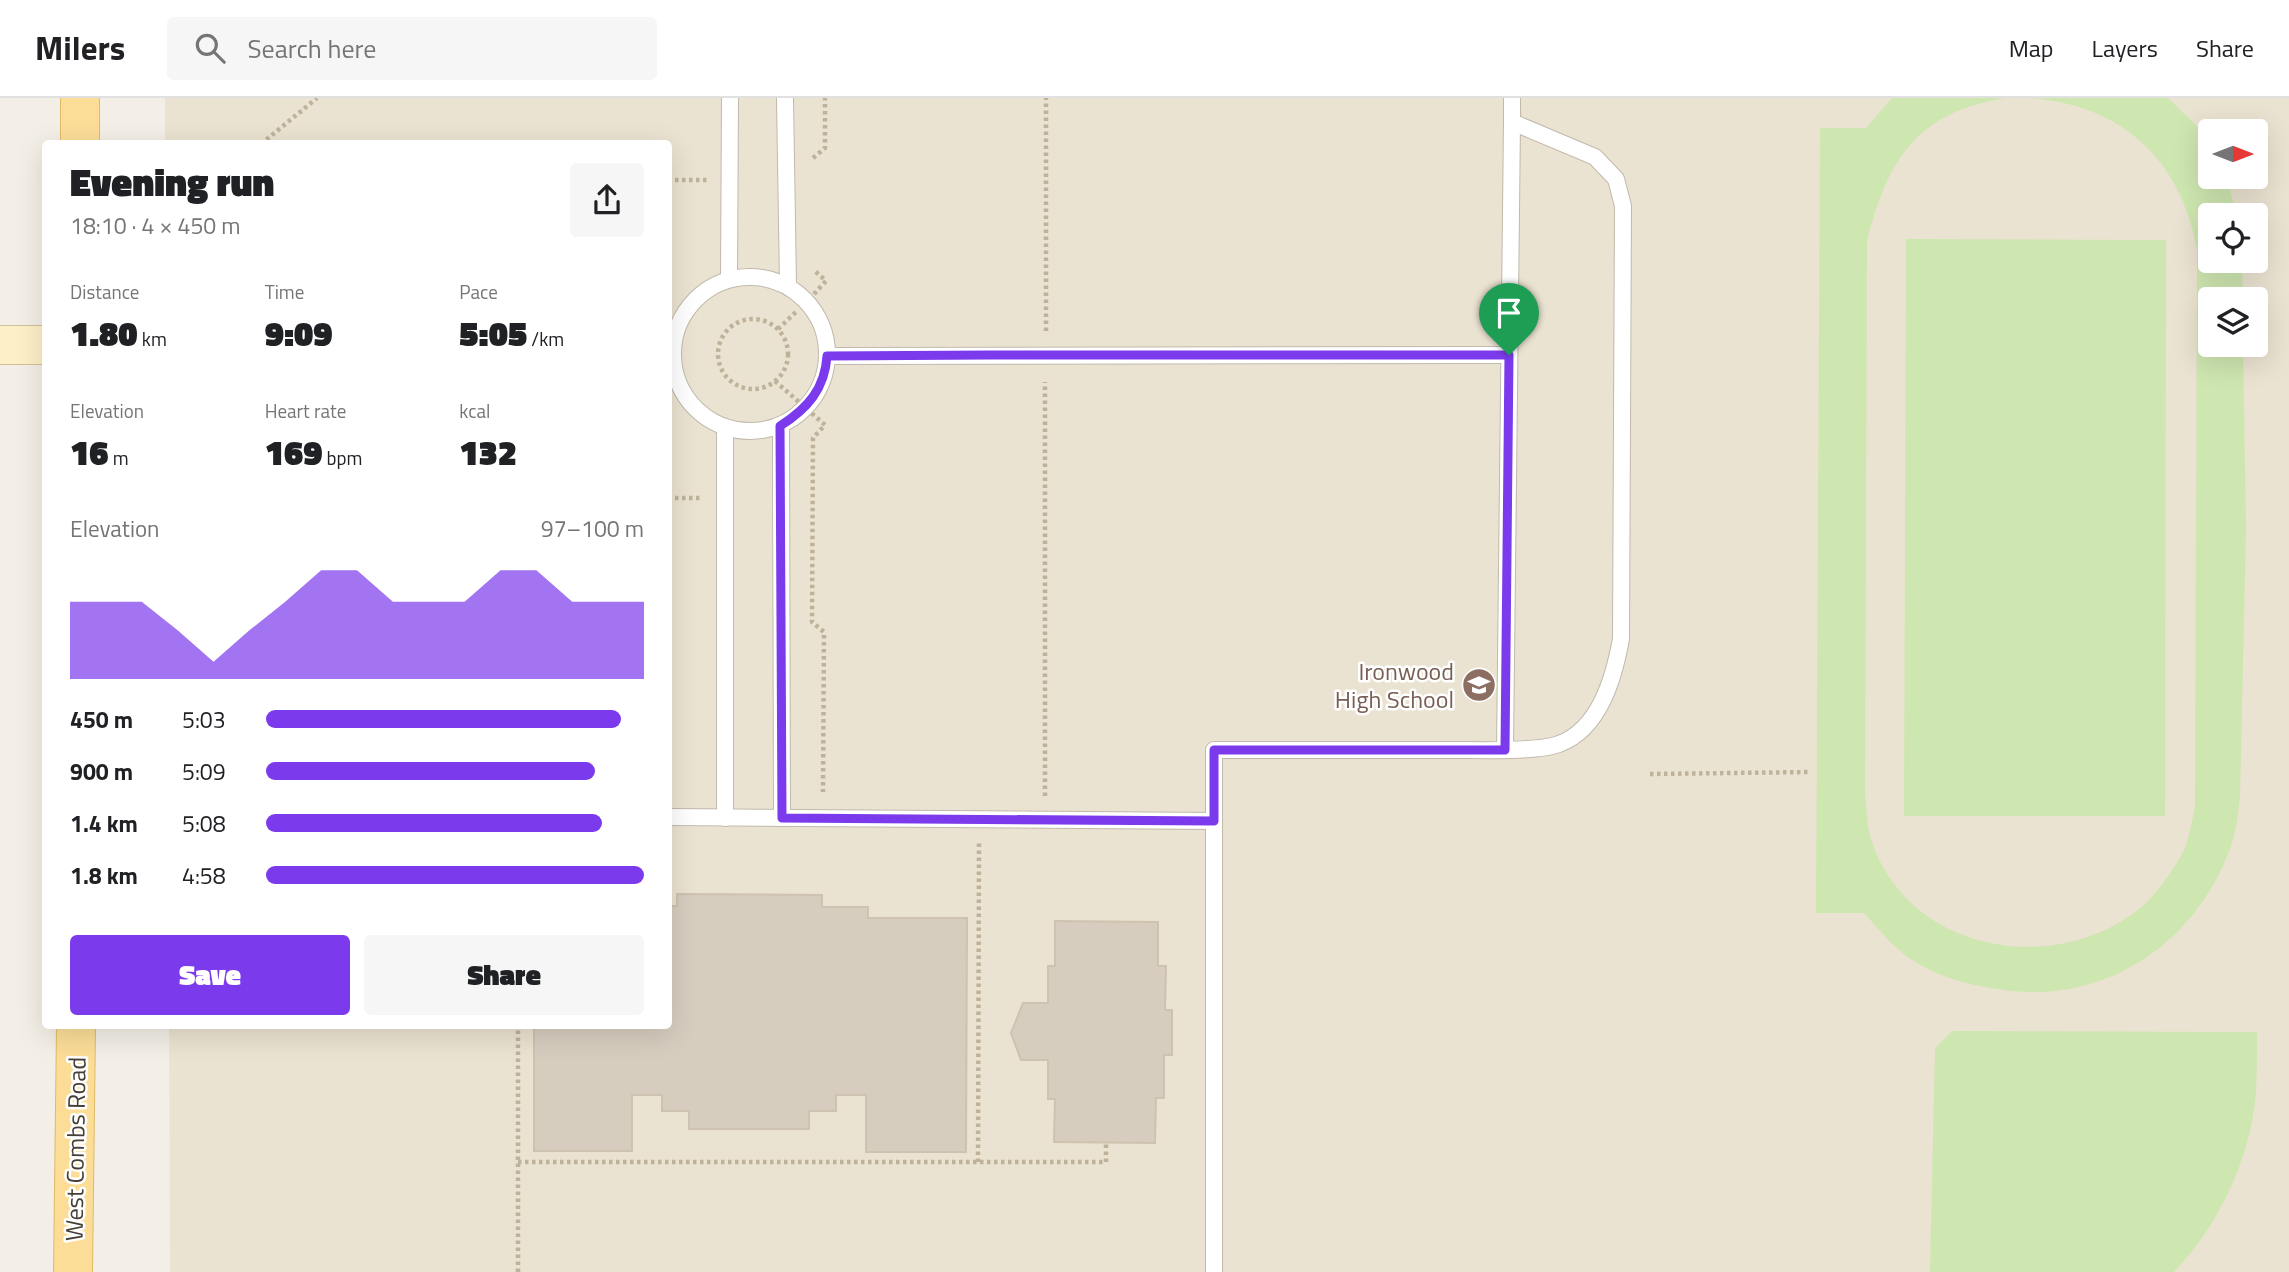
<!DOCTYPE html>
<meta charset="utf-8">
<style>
:root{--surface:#fff;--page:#f6f6f6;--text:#202124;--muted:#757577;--line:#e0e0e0;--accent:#7c3aed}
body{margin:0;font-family:"Titillium Web",sans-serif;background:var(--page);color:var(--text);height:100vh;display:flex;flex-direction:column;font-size:26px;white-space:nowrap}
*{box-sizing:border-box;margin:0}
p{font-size:23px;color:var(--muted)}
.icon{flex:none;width:38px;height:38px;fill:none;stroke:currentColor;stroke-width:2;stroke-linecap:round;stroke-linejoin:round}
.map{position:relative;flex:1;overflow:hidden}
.details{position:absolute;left:42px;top:42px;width:630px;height:889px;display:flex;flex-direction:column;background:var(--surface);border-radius:7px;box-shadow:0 7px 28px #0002}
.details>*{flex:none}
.needle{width:46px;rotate:90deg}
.buttons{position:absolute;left:2198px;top:21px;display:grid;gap:14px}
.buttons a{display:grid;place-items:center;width:70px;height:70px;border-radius:7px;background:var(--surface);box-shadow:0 7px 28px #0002;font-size:35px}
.pin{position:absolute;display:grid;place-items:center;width:60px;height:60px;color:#fff;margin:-72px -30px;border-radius:50% 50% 50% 0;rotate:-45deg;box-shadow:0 0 7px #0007}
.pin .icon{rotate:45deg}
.round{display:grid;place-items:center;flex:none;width:74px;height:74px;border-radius:7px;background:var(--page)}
.head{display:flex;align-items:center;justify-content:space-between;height:119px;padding:0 28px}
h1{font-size:38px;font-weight:800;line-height:52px}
.metrics{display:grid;grid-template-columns:repeat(3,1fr);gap:10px;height:119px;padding:7px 28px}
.metrics div{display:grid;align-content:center}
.metrics b{font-size:35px;font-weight:800}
.metrics small{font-size:19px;font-weight:400}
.metrics p{font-size:19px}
.chart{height:196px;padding:14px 28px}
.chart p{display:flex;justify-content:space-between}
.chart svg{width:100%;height:126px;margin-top:7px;fill:var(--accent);opacity:.7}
.action{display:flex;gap:14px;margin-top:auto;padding:14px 28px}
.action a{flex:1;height:80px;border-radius:7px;background:var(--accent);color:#fff;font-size:28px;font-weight:800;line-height:80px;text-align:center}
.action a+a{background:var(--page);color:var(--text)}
ul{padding:0 28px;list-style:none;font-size:23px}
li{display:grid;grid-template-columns:112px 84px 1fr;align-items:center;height:52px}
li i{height:18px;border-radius:9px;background:var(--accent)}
header{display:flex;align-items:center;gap:42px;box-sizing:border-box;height:98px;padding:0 35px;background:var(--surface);border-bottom:2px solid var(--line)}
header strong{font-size:33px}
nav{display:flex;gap:38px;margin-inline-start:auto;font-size:24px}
.search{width:490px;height:63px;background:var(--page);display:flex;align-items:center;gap:18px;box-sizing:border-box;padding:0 24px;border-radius:7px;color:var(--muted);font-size:26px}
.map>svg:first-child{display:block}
.education{fill:#ebe3d1;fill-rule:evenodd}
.green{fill:#cee6b0}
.building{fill:#d7cdbf;stroke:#cec2b0;stroke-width:2}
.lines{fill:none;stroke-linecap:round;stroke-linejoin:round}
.lane-casing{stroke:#c1b9ac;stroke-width:18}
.secondary-casing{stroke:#d1c198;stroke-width:40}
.primary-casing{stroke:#dfba67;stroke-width:40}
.path{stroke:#bfb29b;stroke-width:4.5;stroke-dasharray:3.5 3.5;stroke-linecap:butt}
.lane{stroke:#fff;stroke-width:16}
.secondary{stroke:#fdefc6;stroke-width:38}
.primary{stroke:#fbdd97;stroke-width:38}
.route-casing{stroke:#fff;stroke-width:14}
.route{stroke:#7c3aed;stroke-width:9}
.labels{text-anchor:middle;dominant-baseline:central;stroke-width:5;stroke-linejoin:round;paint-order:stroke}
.education-label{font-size:24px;fill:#785e54;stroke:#fff;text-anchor:end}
.street-label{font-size:24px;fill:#453f36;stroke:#fff}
</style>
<header>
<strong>Milers</strong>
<div class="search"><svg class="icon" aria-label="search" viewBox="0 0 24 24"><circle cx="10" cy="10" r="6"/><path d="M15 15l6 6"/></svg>Search here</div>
<nav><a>Map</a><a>Layers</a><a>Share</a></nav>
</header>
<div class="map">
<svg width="2289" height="1174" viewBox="0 0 2289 1174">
<rect width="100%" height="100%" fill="#f3efe6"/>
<path class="education" d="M165,0H2289V1174H170L169,928H668V46L165,45ZM2210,33H2256V79H2210ZM2210,117H2256V163H2210ZM2210,201H2256V247H2210Z"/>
<g class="green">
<path d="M1892,0H2005C1916,15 1888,61 1867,143L1865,697C1867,714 1867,734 1874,750C1915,855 2055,878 2139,811C2155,799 2179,765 2186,747C2190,736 2192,722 2195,710L2197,152C2181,61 2121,6 2028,0H2168L2200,31L2210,47V79H2226L2237,117H2210V163H2242L2243,201H2210V247H2243L2246,431L2240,700C2238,713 2237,728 2233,742C2201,841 2109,907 2004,892C1970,888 1938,879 1909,860C1892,848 1878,830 1864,815H1816L1820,30H1866Z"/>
<path d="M1906,141L2166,142L2165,718H1904Z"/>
<path d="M1952,933L2257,934C2257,954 2257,974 2256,994C2251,1059 2219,1127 2174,1174H1930L1935,950Z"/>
</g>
<g class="building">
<path d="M677,796L822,797V809H868V820H967L966,1054H866V997H836V1013H809V1031H689V1013H662V997H632V1053H534V928H668V808H677Z"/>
<path d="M1055,823L1158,824V868H1166L1165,912H1172V957H1164V1000H1156L1155,1045L1054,1044L1055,1001H1048V962H1021L1011,935L1023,905H1048V868H1055Z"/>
</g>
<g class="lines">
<g class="lane-casing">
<g id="lane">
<path d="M785,0L788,187"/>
<circle cx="750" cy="256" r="77"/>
<path d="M729,181L730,0"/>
<path d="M827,258L1509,257"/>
<path d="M781,328L782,720"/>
<path d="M725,329V720"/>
<path d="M1505,652L1512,24"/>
<path d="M668,719L1214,723"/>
<path d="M1214,1174V652C1295,652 1377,652 1458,652C1482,652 1539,654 1559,646C1600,631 1614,579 1621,541L1623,108L1616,81L1595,59L1512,24V0"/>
</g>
</g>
<g class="secondary-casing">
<path id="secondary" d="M0,247H46"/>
</g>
<g class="primary-casing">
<g id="primary">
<path d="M80,46V0"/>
<path d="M73,1174L76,928"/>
</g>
</g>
<g class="path">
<path d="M261,46L317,0"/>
<path d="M813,60L825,50V0"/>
<path d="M668,82H707"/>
<path d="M814,196L826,183L815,173"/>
<circle cx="753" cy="256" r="35"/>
<path d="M778,231L798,212"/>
<path d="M1046,233V0"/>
<path d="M775,283L825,327L813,340L812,524L824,534L823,694"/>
<path d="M668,400H700"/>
<path d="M1650,676L1811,674"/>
<path d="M1045,698V284"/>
<path d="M518,1064H1106V1045"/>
<path d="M978,1064L979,745"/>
<path d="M518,1174V928"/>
</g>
<use href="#lane" class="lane"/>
<use href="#secondary" class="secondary"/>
<use href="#primary" class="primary"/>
</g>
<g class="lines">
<g class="route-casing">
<path id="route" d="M990,257H1509L1505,652H1214V723L782,720L780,328C807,311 825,291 827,258Z"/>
</g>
<use href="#route" class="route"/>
</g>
<defs>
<g id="school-disc" transform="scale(1.75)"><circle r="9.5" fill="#8d6e63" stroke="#fff"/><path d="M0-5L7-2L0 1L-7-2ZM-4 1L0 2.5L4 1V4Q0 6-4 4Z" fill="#fff"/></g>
</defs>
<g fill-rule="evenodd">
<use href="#school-disc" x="1479" y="587"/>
</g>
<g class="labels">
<g class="education-label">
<text x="1454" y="573">Ironwood<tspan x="1454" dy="28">High School</tspan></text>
</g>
<g class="street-label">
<text transform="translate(75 1051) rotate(-89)">West Combs Road</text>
</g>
</g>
</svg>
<div class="buttons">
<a><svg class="needle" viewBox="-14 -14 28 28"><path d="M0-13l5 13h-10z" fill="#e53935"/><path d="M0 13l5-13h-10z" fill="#757577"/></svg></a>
<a><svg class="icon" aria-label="locate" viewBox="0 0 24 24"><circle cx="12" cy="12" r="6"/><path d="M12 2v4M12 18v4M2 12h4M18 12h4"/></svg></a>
<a><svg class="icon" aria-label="layers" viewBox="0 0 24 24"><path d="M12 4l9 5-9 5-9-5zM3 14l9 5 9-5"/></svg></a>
</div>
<div class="pin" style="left:1509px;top:257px;background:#1e9e55"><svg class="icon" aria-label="arrive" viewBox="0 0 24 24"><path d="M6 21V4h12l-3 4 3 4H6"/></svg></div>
<section class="details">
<div class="head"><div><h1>Evening run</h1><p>18:10 · 4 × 450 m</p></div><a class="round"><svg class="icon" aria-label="share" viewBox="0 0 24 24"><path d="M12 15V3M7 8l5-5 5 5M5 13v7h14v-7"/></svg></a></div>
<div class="metrics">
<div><p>Distance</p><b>1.80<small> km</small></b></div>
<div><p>Time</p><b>9:09</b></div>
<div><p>Pace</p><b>5:05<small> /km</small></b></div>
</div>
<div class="metrics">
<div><p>Elevation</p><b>16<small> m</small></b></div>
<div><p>Heart rate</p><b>169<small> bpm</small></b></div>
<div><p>kcal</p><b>132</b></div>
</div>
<div class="chart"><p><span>Elevation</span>97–100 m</p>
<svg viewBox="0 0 160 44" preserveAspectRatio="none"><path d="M0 44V17L10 17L20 17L30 27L40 38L50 27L60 17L70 6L80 6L90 17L100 17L110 17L120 6L130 6L140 17L150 17L160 17V44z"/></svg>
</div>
<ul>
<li><b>450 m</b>5:03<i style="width:94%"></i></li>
<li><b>900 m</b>5:09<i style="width:87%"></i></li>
<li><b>1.4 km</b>5:08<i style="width:89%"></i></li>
<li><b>1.8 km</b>4:58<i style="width:100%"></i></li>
</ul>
<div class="action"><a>Save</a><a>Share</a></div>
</section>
</div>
